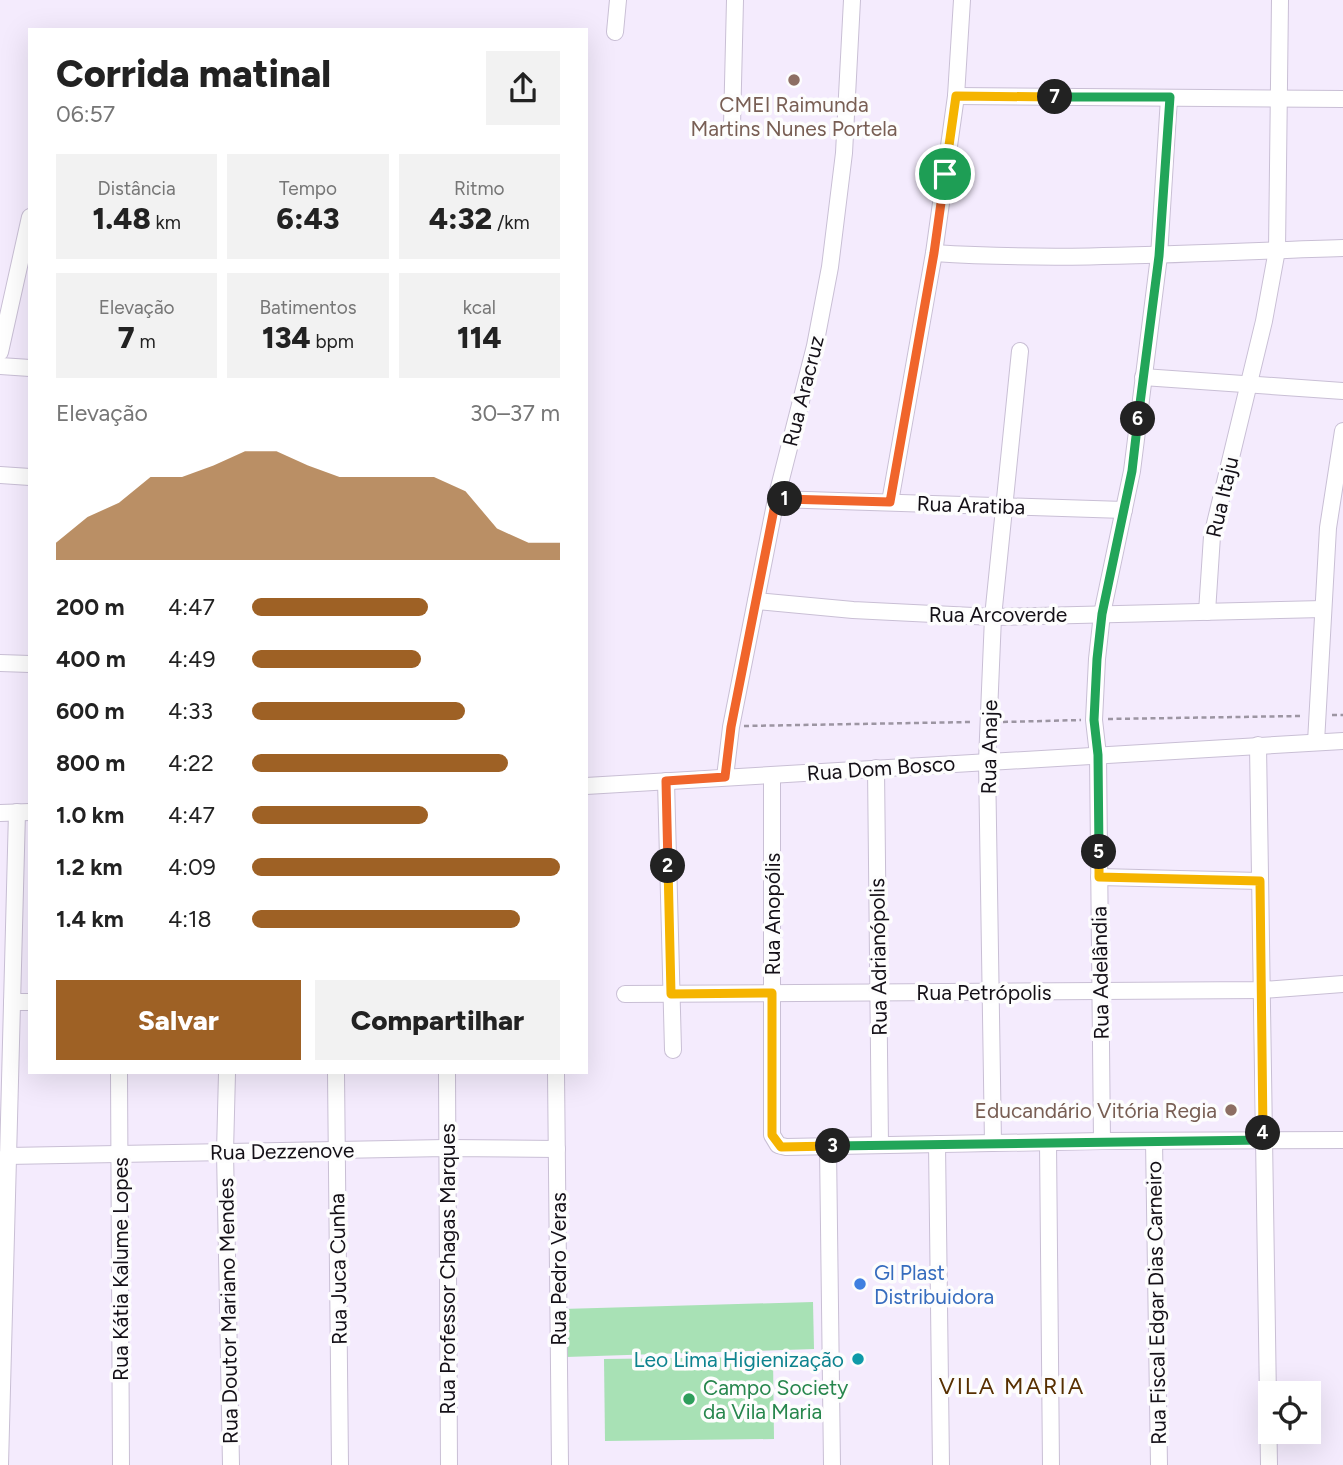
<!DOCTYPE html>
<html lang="pt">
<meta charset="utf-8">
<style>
:root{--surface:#fff;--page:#f2f2f2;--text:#222;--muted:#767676;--accent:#9e6125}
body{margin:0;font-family:Figtree,sans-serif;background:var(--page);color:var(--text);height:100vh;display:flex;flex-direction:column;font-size:26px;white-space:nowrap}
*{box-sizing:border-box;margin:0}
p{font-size:23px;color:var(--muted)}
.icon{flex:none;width:38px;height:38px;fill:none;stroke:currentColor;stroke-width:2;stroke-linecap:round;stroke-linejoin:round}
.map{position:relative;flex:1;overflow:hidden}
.panel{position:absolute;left:28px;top:28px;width:560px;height:1046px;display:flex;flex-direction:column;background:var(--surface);border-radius:0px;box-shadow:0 7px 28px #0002}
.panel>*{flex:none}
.fabs{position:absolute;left:1258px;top:1381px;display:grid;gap:14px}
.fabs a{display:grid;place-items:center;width:63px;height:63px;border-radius:0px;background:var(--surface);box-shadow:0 7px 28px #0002;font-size:35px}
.pin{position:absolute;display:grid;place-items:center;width:60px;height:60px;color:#fff;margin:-30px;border:4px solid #fff;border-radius:50%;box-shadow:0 2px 7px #0007}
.km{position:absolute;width:35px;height:35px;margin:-18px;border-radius:50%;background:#222;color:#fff;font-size:19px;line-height:35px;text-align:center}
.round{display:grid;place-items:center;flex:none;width:74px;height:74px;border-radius:0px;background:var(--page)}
.headline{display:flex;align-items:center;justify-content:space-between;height:119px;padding:0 28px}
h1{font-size:38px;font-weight:800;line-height:52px}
.stats{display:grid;grid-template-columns:repeat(3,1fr);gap:10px;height:119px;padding:7px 28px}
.stats div{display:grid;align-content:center;border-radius:0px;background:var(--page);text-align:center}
.stats b{font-size:30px;font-weight:800}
.stats small{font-size:19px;font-weight:400}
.stats p{font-size:19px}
.chart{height:196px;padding:14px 28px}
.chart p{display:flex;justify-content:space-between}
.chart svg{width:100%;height:126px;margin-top:7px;fill:var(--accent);opacity:.7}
.cta{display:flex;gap:14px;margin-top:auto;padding:14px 28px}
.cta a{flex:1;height:80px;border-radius:0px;background:var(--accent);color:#fff;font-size:28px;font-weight:800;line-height:80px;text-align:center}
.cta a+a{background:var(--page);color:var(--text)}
ul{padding:0 28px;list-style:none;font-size:23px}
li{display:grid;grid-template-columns:112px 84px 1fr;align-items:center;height:52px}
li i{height:18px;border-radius:9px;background:var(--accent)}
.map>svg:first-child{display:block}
.green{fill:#a8e1b5}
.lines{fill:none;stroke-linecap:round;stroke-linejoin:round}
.minor-casing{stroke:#c9bfd5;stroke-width:18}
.path{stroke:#9c95a2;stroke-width:2.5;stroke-dasharray:5 3.5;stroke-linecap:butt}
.minor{stroke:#fff;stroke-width:16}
.split-1-casing{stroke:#fff;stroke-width:14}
.split-2-casing{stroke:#fff;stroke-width:14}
.split-3-casing{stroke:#fff;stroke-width:14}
.split-4-casing{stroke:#fff;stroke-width:14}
.split-5-casing{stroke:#fff;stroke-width:14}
.split-6-casing{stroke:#fff;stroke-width:14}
.split-7-casing{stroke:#fff;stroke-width:14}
.split-8-casing{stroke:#fff;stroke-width:14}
.split-1{stroke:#f0652b;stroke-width:9}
.split-2{stroke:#f0652b;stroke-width:9}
.split-3{stroke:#f5b400;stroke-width:9}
.split-4{stroke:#22a559;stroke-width:9}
.split-5{stroke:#f5b400;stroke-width:9}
.split-6{stroke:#22a559;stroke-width:9}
.split-7{stroke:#22a559;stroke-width:9}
.split-8{stroke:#f5b400;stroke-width:9}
.education-dot{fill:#8d6e63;stroke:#fdfdfd;stroke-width:2.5}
.shop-dot{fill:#3f7fe0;stroke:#fdfdfd;stroke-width:2.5}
.culture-dot{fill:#0f9aa8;stroke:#fdfdfd;stroke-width:2.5}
.leisure-dot{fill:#2e9e5b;stroke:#fdfdfd;stroke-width:2.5}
.labels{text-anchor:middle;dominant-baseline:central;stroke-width:7;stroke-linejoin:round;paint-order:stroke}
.education-label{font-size:21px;fill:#785e54;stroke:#fdfdfd}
.street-label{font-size:21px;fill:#141017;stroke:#fdfdfd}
.shop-label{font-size:21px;fill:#366cbe;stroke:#fdfdfd;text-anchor:start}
.culture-label{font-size:21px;fill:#0d838f;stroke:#fdfdfd;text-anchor:end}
.leisure-label{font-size:21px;fill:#27864d;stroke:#fdfdfd;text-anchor:start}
.neighbourhood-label{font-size:23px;letter-spacing:2px;fill:#572f00;stroke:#fdfdfd}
</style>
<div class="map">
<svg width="1343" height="1465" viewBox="0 0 1343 1465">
<rect width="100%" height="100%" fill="#f4ebfd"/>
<g class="green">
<path d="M813,1302L814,1349L566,1357L562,1309Z"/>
<path d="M773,1357L774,1439L605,1441L604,1359Z"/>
</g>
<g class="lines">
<g class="minor-casing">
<g id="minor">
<path d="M615,32L618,0"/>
<path d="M956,96L1343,99"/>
<path d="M732,126L735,0"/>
<path d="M934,253C1070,262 1207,252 1343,248"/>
<path d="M0,352L30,217"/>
<path d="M0,366L30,368"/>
<path d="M1143,377L1343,391"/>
<path d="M0,475L30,477"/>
<path d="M776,499L1124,510"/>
<path d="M890,502L934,253L956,96L962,0"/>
<path d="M756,601L853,610L993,617L1323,609"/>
<path d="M1207,612L1212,536L1264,321L1277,250L1280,0"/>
<path d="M0,663L30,664"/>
<path d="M1316,742L1328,528L1343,431"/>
<path d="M1258,745L1269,1465"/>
<path d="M876,768L880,1145"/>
<path d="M772,776V1135L778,1145L786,1147L1102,1141L1343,1140"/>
<path d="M725,777L731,727L776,499L815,346L830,267L844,153L852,0"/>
<path d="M666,781L673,1050"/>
<path d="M586,786L1343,741"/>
<path d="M0,813L30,812"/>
<path d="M1099,877L1260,881"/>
<path d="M625,994L1262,990L1343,984"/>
<path d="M12,1002H30"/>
<path d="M119,1073L121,1465"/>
<path d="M227,1073L225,1152L231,1465"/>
<path d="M336,1073L340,1465"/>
<path d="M447,1073L449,1465"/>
<path d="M556,1073L560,1465"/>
<path d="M1102,1141L1098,755L1094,720L1097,659L1102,614L1132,471L1159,256L1169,98"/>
<path d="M1154,1141L1159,1465"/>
<path d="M1048,1142L1051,1465"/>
<path d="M993,1143L987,761L993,617L1020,351"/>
<path d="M937,1144L941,1465"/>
<path d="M828,1147L832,1465"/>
<path d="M7,1156L446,1148L557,1149"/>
<path d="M0,1465L17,812"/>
</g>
</g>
<g class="path">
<path d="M1332,715H1343"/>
<path d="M1108,719L1301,716"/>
<path d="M1003,722L1081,720"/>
<path d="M744,726L972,722"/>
</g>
<use href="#minor" class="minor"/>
</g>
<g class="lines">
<g class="split-1-casing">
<path id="split-1" d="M785,499L890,502L934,253L945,174"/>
</g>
<g class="split-2-casing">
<path id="split-2" d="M668,866L666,781L725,777L731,727L776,499H785"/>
</g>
<g class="split-3-casing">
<path id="split-3" d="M668,866L671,994L772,993V1135L781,1147L833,1146"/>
</g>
<g class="split-4-casing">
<path id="split-4" d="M833,1146L1264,1140L1263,1133"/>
</g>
<g class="split-5-casing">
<path id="split-5" d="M1099,852V877L1260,881L1263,1133"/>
</g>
<g class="split-6-casing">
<path id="split-6" d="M1099,852L1098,755L1094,720L1097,659L1102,614L1132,471L1138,419"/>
</g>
<g class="split-7-casing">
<path id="split-7" d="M1055,97H1170L1159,256L1138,419"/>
</g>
<g class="split-8-casing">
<path id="split-8" d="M945,174L956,96L1055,97"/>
</g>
<use href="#split-1" class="split-1"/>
<use href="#split-2" class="split-2"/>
<use href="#split-3" class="split-3"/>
<use href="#split-4" class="split-4"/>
<use href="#split-5" class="split-5"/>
<use href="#split-6" class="split-6"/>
<use href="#split-7" class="split-7"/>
<use href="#split-8" class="split-8"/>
</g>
<g class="education-dot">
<circle cx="794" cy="80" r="7"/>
<circle cx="1231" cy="1110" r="7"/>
</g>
<circle class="shop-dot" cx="860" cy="1284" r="7"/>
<circle class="culture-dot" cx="858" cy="1359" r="7"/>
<circle class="leisure-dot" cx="689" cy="1399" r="7"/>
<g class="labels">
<g class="education-label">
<text x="794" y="104">CMEI Raimunda<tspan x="794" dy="24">Martins Nunes Portela</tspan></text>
<text x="1217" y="1110" text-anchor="end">Educandário Vitória Regia</text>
</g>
<g class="street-label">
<text transform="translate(803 391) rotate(-76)">Rua Aracruz</text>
<text transform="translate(1222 497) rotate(-77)">Rua Itaju</text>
<text transform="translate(971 505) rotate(2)">Rua Aratiba</text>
<text x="998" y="614">Rua Arcoverde</text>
<text transform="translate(989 747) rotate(-89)">Rua Anaje</text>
<text transform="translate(881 768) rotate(-4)">Rua Dom Bosco</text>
<text transform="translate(772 914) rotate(-90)">Rua Anopólis</text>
<text transform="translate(878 957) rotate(-91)">Rua Adrianópolis</text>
<text transform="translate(1100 973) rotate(-91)">Rua Adelândia</text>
<text x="984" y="992">Rua Petrópolis</text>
<text transform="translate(282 1151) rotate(-1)">Rua Dezzenove</text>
<text transform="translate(120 1269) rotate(-90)">Rua Kátia Kalume Lopes</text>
<text transform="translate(338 1269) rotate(-91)">Rua Juca Cunha</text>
<text transform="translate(447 1269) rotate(-90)">Rua Professor Chagas Marques</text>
<text transform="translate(558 1269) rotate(-90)">Rua Pedro Veras</text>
<text transform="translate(1156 1303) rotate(-91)">Rua Fiscal Edgar Dias Carneiro</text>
<text transform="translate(228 1311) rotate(-91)">Rua Doutor Mariano Mendes</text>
</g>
<g class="shop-label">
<text x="874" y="1272">Gl Plast<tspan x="874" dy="24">Distribuidora</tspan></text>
</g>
<g class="culture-label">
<text x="844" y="1359">Leo Lima Higienização</text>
</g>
<g class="leisure-label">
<text x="703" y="1387">Campo Society<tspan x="703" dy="24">da Vila Maria</tspan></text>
</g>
<g class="neighbourhood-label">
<text x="1012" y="1386">VILA MARIA</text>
</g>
</g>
</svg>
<div class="fabs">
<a><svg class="icon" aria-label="locate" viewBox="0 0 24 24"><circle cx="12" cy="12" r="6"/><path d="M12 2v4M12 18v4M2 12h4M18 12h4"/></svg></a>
</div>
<div class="pin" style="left:945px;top:174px;background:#1e9e55"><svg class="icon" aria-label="arrive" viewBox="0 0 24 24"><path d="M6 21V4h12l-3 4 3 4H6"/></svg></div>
<b class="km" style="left:785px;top:499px">1</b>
<b class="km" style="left:668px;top:866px">2</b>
<b class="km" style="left:833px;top:1146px">3</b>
<b class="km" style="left:1263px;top:1133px">4</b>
<b class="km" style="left:1099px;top:852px">5</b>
<b class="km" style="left:1138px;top:419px">6</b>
<b class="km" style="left:1055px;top:97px">7</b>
<section class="panel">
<div class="headline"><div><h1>Corrida matinal</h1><p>06:57</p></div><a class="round"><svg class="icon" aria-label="share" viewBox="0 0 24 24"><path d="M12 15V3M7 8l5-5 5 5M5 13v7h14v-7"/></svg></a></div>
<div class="stats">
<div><p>Distância</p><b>1.48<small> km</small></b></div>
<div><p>Tempo</p><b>6:43</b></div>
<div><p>Ritmo</p><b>4:32<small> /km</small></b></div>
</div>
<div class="stats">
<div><p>Elevação</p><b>7<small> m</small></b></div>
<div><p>Batimentos</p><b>134<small> bpm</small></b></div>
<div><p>kcal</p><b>114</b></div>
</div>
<div class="chart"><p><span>Elevação</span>30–37 m</p>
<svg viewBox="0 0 160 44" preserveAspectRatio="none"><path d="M0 44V38L10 29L20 24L30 15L40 15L50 11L60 6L70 6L80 11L90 15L100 15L110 15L120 15L130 20L140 33L150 38L160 38V44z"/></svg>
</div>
<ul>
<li><b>200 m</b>4:47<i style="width:57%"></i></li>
<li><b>400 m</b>4:49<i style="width:55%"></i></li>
<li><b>600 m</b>4:33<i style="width:69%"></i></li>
<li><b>800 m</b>4:22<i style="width:83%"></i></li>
<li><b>1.0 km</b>4:47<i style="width:57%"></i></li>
<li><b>1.2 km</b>4:09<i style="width:100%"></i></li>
<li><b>1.4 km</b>4:18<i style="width:87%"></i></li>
</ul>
<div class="cta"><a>Salvar</a><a>Compartilhar</a></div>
</section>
</div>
